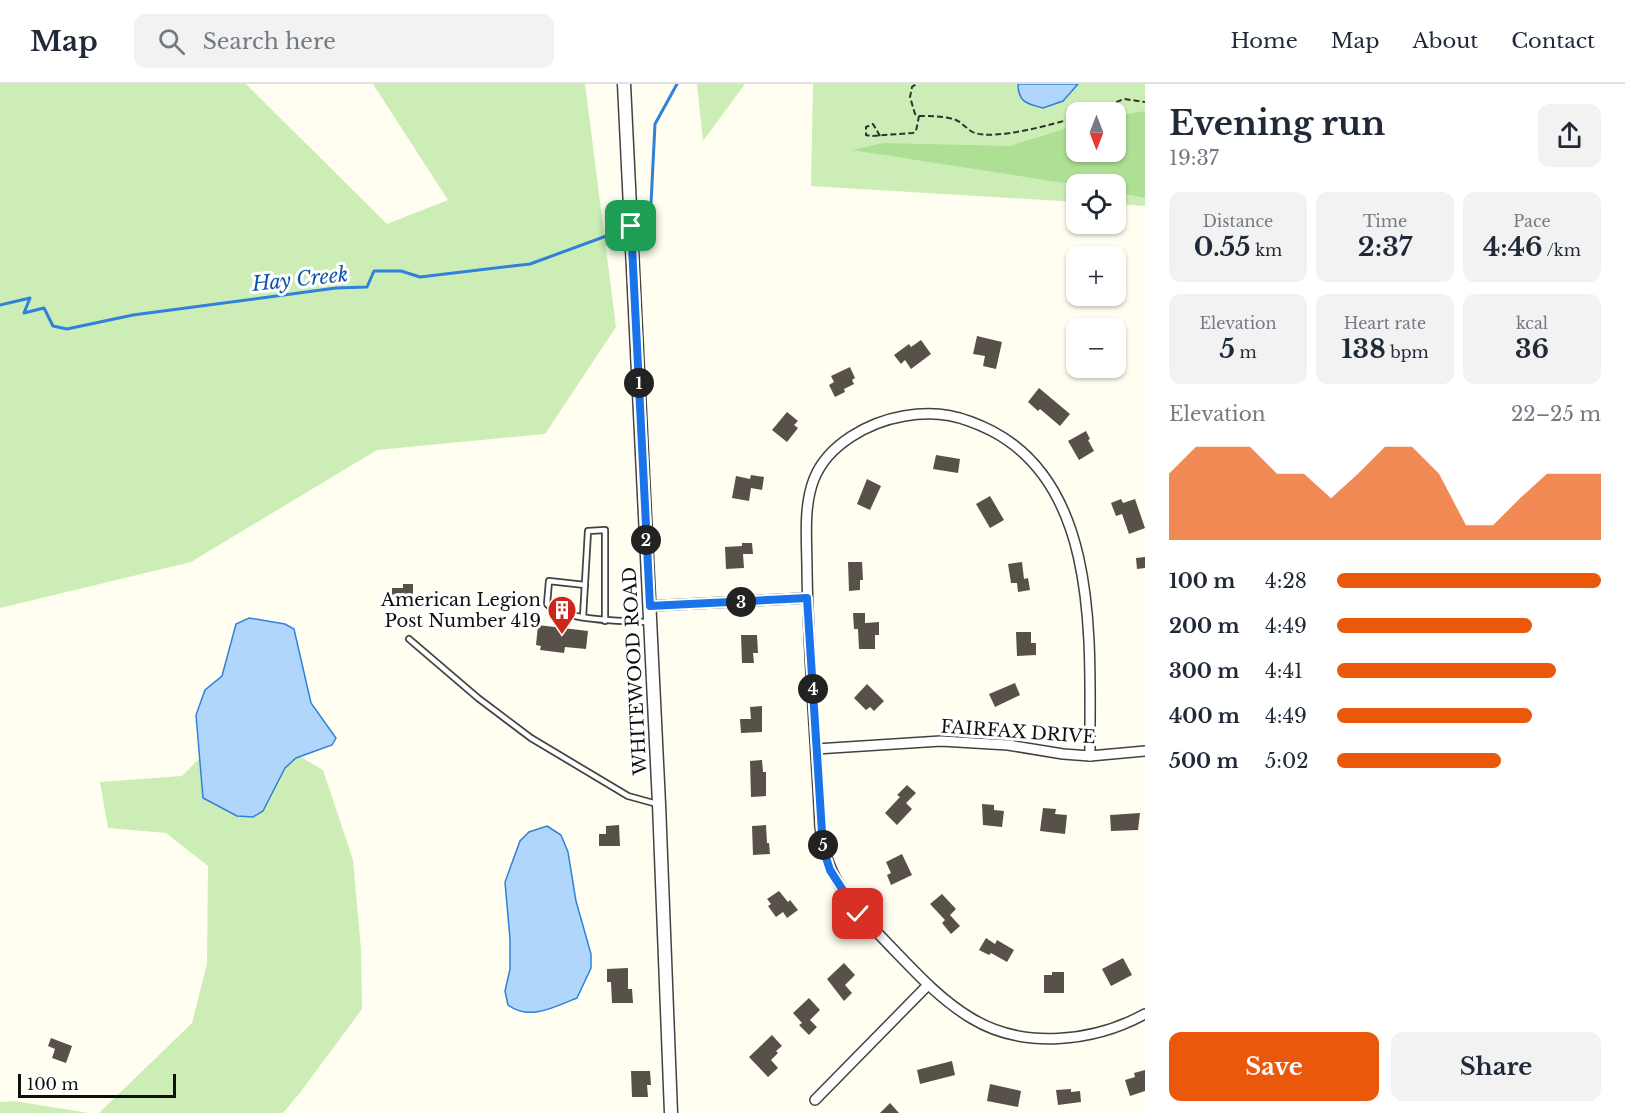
<!DOCTYPE html>
<meta charset="utf-8">
<style>
:root{--surface:#fff;--page:#f2f2f3;--text:#1f2937;--muted:#747a83;--line:#e0e1e3;--accent:#ea580c}
body{margin:0;font-family:"Libre Baskerville",serif;background:var(--page);color:var(--text);height:100vh;display:flex;flex-direction:column;font-size:22px;white-space:nowrap}
*{box-sizing:border-box;margin:0}
p{font-size:20px;color:var(--muted)}
.icon{flex:none;width:33px;height:33px;fill:none;stroke:currentColor;stroke-width:2;stroke-linecap:round;stroke-linejoin:round}
.map{position:relative;flex:1;overflow:hidden}
.side{display:flex;flex-direction:column;background:var(--surface);width:480px}
.side>*{flex:none}
.needle{width:39px;rotate:180deg}
.controls{position:absolute;left:1066px;top:18px;display:grid;gap:12px}
.controls a{display:grid;place-items:center;width:60px;height:60px;border-radius:12px;background:var(--surface);box-shadow:0 2px 4px #0004;font-size:30px}
.scale{position:absolute;left:18px;bottom:15px;width:158px;box-sizing:border-box;padding-left:6px;border:3px solid #0f0f0f;border-top:0;font-size:16px;line-height:21px;white-space:nowrap;color:#0f0f0f;-webkit-text-stroke:4px #fff;paint-order:stroke}
.pin{position:absolute;display:grid;place-items:center;width:51px;height:51px;color:#fff;margin:-26px;border-radius:12px;box-shadow:0 3px 9px #0006}
.km{position:absolute;width:30px;height:30px;margin:-15px;border-radius:50%;background:#222;color:#fff;font-size:16px;line-height:30px;text-align:center}
.round{display:grid;place-items:center;flex:none;width:63px;height:63px;border-radius:12px;background:var(--page)}
.summary{display:flex;align-items:center;justify-content:space-between;height:102px;padding:0 24px}
h1{font-size:33px;font-weight:800;line-height:45px}
.metrics{display:grid;grid-template-columns:repeat(3,1fr);gap:9px;height:102px;padding:6px 24px}
.metrics div{display:grid;align-content:center;border-radius:12px;background:var(--page);text-align:center}
.metrics b{font-size:26px;font-weight:800}
.metrics small{font-size:16px;font-weight:400}
.metrics p{font-size:16px}
.chart{height:168px;padding:12px 24px}
.chart p{display:flex;justify-content:space-between}
.chart svg{width:100%;height:108px;margin-top:6px;fill:var(--accent);opacity:.7}
.cta{display:flex;gap:12px;margin-top:auto;padding:12px 24px}
.cta a{flex:1;height:69px;border-radius:12px;background:var(--accent);color:#fff;font-size:24px;font-weight:800;line-height:69px;text-align:center}
.cta a+a{background:var(--page);color:var(--text)}
ul{padding:0 24px;list-style:none;font-size:20px}
li{display:grid;grid-template-columns:96px 72px 1fr;align-items:center;height:45px}
li i{height:15px;border-radius:8px;background:var(--accent)}
header{display:flex;align-items:center;gap:36px;box-sizing:border-box;height:84px;padding:0 30px;background:var(--surface);border-bottom:2px solid var(--line)}
header strong{font-size:28px}
nav{display:flex;gap:33px;margin-inline-start:auto;font-size:21px}
.search{width:420px;height:54px;background:var(--page);display:flex;align-items:center;gap:15px;box-sizing:border-box;padding:0 21px;border-radius:12px;color:var(--muted);font-size:22px}
main{display:flex;flex:1;min-height:0}
.map>svg:first-child{display:block}
.green{fill:#cceeb6;fill-rule:evenodd}
.forest{fill:#ade094}
.water{fill:#b0d6fb;stroke:#3081d9;stroke-width:1.5}
.lines{fill:none;stroke-linecap:round;stroke-linejoin:round}
.stream{stroke:#3081d9;stroke-width:3}
.building{fill:#58514a}
.service-casing{stroke:#424242;stroke-width:8}
.minor-casing{stroke:#424242;stroke-width:12}
.tertiary-casing{stroke:#424242;stroke-width:15}
.path{stroke:#313131;stroke-width:2;stroke-dasharray:6 3;stroke-linecap:butt}
.service{stroke:#fff;stroke-width:4.5}
.minor{stroke:#fff;stroke-width:9}
.tertiary{stroke:#fff;stroke-width:12}
.route-casing{stroke:#fff;stroke-width:12}
.route{stroke:#1a73e8;stroke-width:8}
.labels{text-anchor:middle;dominant-baseline:central;stroke-width:6;stroke-linejoin:round;paint-order:stroke}
.poi-label{font-size:18px;fill:#0f0f0f;stroke:#fff;text-anchor:end}
.street-label{font-size:18px;fill:#0f0f0f;stroke:#fff}
.water-label{font-size:20px;font-style:italic;fill:#0c53ac;stroke:#fff}
</style>
<header>
<strong>Map</strong>
<div class="search"><svg class="icon" aria-label="search" viewBox="0 0 24 24"><circle cx="10" cy="10" r="6"/><path d="M15 15l6 6"/></svg>Search here</div>
<nav><a>Home</a><a>Map</a><a>About</a><a>Contact</a></nav>
</header>
<main>
<div class="map">
<svg width="1145" height="1029" viewBox="0 0 1145 1029">
<rect width="100%" height="100%" fill="#fffef0"/>
<g class="green">
<path d="M0,0H246L387,140L448,116L373,0H585L616,243L545,350L377,366L191,478L0,524Z"/>
<path d="M697,0H745L703,57Z"/>
<path d="M813,0H1145V122L1116,120V100H1077V118L811,102ZM1077,28H1116V68H1077Z"/>
<path d="M237,636L323,686L353,776L361,865L362,925L299,1010L283,1029H99L192,939L207,880L208,782L166,749L108,744L100,698L182,692Z"/>
<path d="M14,1017L89,1029H0V1018Z"/>
</g>
<path class="forest" d="M1145,27V114L1116,108V100L1077,101L852,66L883,59L1010,62L1077,41V68H1116V32Z"/>
<g class="water">
<path d="M1018,0H1078L1063,17L1043,24C1027,20 1018,18 1018,0Z"/>
<path d="M249,534L285,540L294,545L311,619L336,654L332,661L296,674L285,684L263,727L253,733L237,732L203,714L196,631L205,606L222,592L236,540Z"/>
<path d="M547,742L561,751L568,768L576,817L591,870V884L577,914C554,923 530,937 508,921L505,907L510,885V855L505,798L520,757L529,748Z"/>
</g>
<g class="lines">
<g class="stream">
<path d="M641,139L651,119L655,40L677,0"/>
<path d="M0,221L30,214L24,229L44,224L53,242L67,245L133,231L336,204L367,203L374,187H401L420,193L530,180L620,147"/>
</g>
</g>
<g class="building">
<path d="M977,252L1002,258L996,285L983,282L985,272L973,270Z"/>
<path d="M921,256L931,270L911,285L905,276L901,280L894,271L909,260L911,263Z"/>
<path d="M850,283L855,294L852,296L854,300L844,305L845,308L835,313L829,301L834,298L831,292Z"/>
<path d="M1039,304L1070,330L1060,342L1040,325L1038,327L1028,318Z"/>
<path d="M787,328L798,337L794,341L798,344L787,358L772,346Z"/>
<path d="M1086,347L1090,355L1088,356L1094,367L1079,376L1068,357Z"/>
<path d="M936,371L960,375L958,389L933,385Z"/>
<path d="M751,391L764,393L762,406L751,404L749,417L732,414L736,392L750,395Z"/>
<path d="M867,395L881,402L870,426L857,420Z"/>
<path d="M990,412L1004,436L990,444L976,420Z"/>
<path d="M1121,415L1123,419L1135,415L1145,444L1129,450L1122,430L1116,432L1111,419Z"/>
<path d="M742,459H752L753,470H743L744,484L726,485L725,463L742,462Z"/>
<path d="M1145,473V484L1137,485L1136,474Z"/>
<path d="M848,478H862L863,496H860V506L849,507Z"/>
<path d="M1022,478L1024,495L1028,494L1030,506L1018,508L1017,499H1011L1008,480Z"/>
<path d="M403,500H413V519H407V522H397V518H392V504H403Z"/>
<path d="M853,529H865V539L879,538V551H875V565H859L858,545H854Z"/>
<path d="M538,541L588,547L586,565L565,563L564,569L540,566L541,562L536,561Z"/>
<path d="M1016,548H1031V559H1036V571L1017,572Z"/>
<path d="M741,551H757L758,569H753L754,579H742Z"/>
<path d="M1015,599L1020,611L995,623L989,610Z"/>
<path d="M867,600L884,617L874,627L870,623L866,626L854,614Z"/>
<path d="M762,622V648L741,649L740,635H751L750,623Z"/>
<path d="M762,676L763,688H766V712L751,713L750,677Z"/>
<path d="M907,701L916,709L906,719L912,725L897,741L885,729L900,713L897,711Z"/>
<path d="M982,720L994,721V726L1004,727L1002,743L983,741Z"/>
<path d="M1043,724L1056,725L1055,730L1067,731L1065,750L1040,747Z"/>
<path d="M1140,729L1138,746L1111,747L1110,731Z"/>
<path d="M619,741L620,762H599V750H606V742Z"/>
<path d="M766,741L767,759H769L770,770L753,771L752,742Z"/>
<path d="M902,770L912,791L891,801L887,791L891,789L886,778Z"/>
<path d="M779,807L788,818L790,816L798,826L787,834L783,828L776,833L768,822L771,820L767,815Z"/>
<path d="M942,810L956,825L950,831L960,842L951,850L942,839L945,836L930,820Z"/>
<path d="M986,854L995,860L997,856L1014,866L1007,878L991,869L989,871L979,866Z"/>
<path d="M1123,874L1132,891L1111,902L1102,885Z"/>
<path d="M844,879L855,891L845,901L852,909L844,917L827,895Z"/>
<path d="M628,884V905H632L633,919H612L611,898H607V885Z"/>
<path d="M1052,888H1064V909H1044V891H1052Z"/>
<path d="M809,914L820,926L810,936L817,943L809,951L799,941L802,939L793,929Z"/>
<path d="M772,951L782,962L776,967L778,969L771,976L778,984L768,993L749,973Z"/>
<path d="M51,954L72,962L66,979L52,974L55,965L48,962Z"/>
<path d="M952,977L955,991L920,1000L917,986Z"/>
<path d="M1145,986V1007L1130,1012L1125,996L1135,993L1134,989Z"/>
<path d="M631,987H650L651,1001H647L648,1013H632Z"/>
<path d="M990,1000L1021,1007L1018,1023L987,1017Z"/>
<path d="M1071,1005V1008L1080,1007L1081,1018L1058,1021L1056,1006Z"/>
<path d="M890,1019L899,1029H880Z"/>
</g>
<g class="lines">
<g class="service-casing">
<g id="service">
<path d="M585,501L549,497L547,520C565,537 622,537 648,538"/>
<path d="M583,533L588,447L605,446V537"/>
<path d="M409,555L478,614L531,654L628,712L657,720"/>
</g>
</g>
<g class="minor-casing">
<g id="minor">
<path d="M649,522L807,514"/>
<path d="M816,665L941,657L1008,661L1063,670L1090,672L1145,667"/>
<path d="M1090,672C1089,567 1103,405 992,347C962,332 938,326 904,332C869,338 828,360 814,395C803,423 807,457 807,486C808,572 816,657 820,743C827,798 856,827 893,865C917,890 941,916 971,934C1023,966 1094,958 1145,930"/>
<path d="M815,1016L928,901"/>
</g>
</g>
<g class="tertiary-casing">
<path id="tertiary" d="M624,0L659,720L671,1029"/>
</g>
<g class="path">
<path d="M1091,28L1124,15L1145,18"/>
<path d="M919,32C930,32 945,32 956,36C963,39 968,47 975,49C996,56 1055,40 1077,33"/>
<path d="M880,52L873,40L866,43V51L871,52L913,49L916,47L919,32L915,30L910,13L912,3L916,0"/>
</g>
<use href="#service" class="service"/>
<use href="#minor" class="minor"/>
<use href="#tertiary" class="tertiary"/>
</g>
<g class="lines">
<g class="route-casing">
<path id="route" d="M631,142L650,522L807,514L823,764L830,786L858,830"/>
</g>
<use href="#route" class="route"/>
</g>
<defs>
<g id="building-pin" transform="scale(1.5)"><path d="M0 17L-7.5 6A9.5 9.5 0 1 1 7.5 6Z" fill="#cc271a" stroke="#fff"/><path d="M-4-6H4V6H1V3H-1V6H-4ZM-2.5-4.3h1.7v1.8h-1.7ZM.8-4.3h1.7v1.8H.8ZM-2.5-1h1.7V.8h-1.7ZM.8-1h1.7V.8H.8Z" fill="#fff"/></g>
</defs>
<g fill-rule="evenodd">
<use href="#building-pin" x="562" y="526"/>
</g>
<g class="labels">
<g class="poi-label">
<text x="541" y="516">American Legion<tspan x="541" dy="21">Post Number 419</tspan></text>
</g>
<g class="street-label">
<text transform="translate(635 587) rotate(-93)">WHITEWOOD ROAD</text>
<text transform="translate(1018 648) rotate(4)">FAIRFAX DRIVE</text>
</g>
<g class="water-label">
<text transform="translate(300 195) rotate(-6)">Hay Creek</text>
</g>
</g>
</svg>
<div class="controls">
<a><svg class="needle" viewBox="-14 -14 28 28"><path d="M0-13l5 13h-10z" fill="#e53935"/><path d="M0 13l5-13h-10z" fill="#747a83"/></svg></a>
<a><svg class="icon" aria-label="locate" viewBox="0 0 24 24"><circle cx="12" cy="12" r="6"/><path d="M12 2v4M12 18v4M2 12h4M18 12h4"/></svg></a>
<a>+</a>
<a>−</a>
</div>
<div class="scale">100 m</div>
<div class="pin" style="left:631px;top:142px;background:#1e9e55"><svg class="icon" aria-label="arrive" viewBox="0 0 24 24"><path d="M6 21V4h12l-3 4 3 4H6"/></svg></div>
<div class="pin" style="left:858px;top:830px;background:#d93025"><svg class="icon" aria-label="check" viewBox="0 0 24 24"><path d="M5 12l5 5 9-10"/></svg></div>
<b class="km" style="left:639px;top:299px">1</b>
<b class="km" style="left:646px;top:456px">2</b>
<b class="km" style="left:741px;top:518px">3</b>
<b class="km" style="left:813px;top:605px">4</b>
<b class="km" style="left:823px;top:761px">5</b>
</div>
<section class="side">
<div class="summary"><div><h1>Evening run</h1><p>19:37</p></div><a class="round"><svg class="icon" aria-label="share" viewBox="0 0 24 24"><path d="M12 15V3M7 8l5-5 5 5M5 13v7h14v-7"/></svg></a></div>
<div class="metrics">
<div><p>Distance</p><b>0.55<small> km</small></b></div>
<div><p>Time</p><b>2:37</b></div>
<div><p>Pace</p><b>4:46<small> /km</small></b></div>
</div>
<div class="metrics">
<div><p>Elevation</p><b>5<small> m</small></b></div>
<div><p>Heart rate</p><b>138<small> bpm</small></b></div>
<div><p>kcal</p><b>36</b></div>
</div>
<div class="chart"><p><span>Elevation</span>22–25 m</p>
<svg viewBox="0 0 160 44" preserveAspectRatio="none"><path d="M0 44V17L10 6L20 6L30 6L40 17L50 17L60 27L70 17L80 6L90 6L100 17L110 38L120 38L130 27L140 17L150 17L160 17V44z"/></svg>
</div>
<ul>
<li><b>100 m</b>4:28<i style="width:100%"></i></li>
<li><b>200 m</b>4:49<i style="width:74%"></i></li>
<li><b>300 m</b>4:41<i style="width:83%"></i></li>
<li><b>400 m</b>4:49<i style="width:74%"></i></li>
<li><b>500 m</b>5:02<i style="width:62%"></i></li>
</ul>
<div class="cta"><a>Save</a><a>Share</a></div>
</section>
</main>
